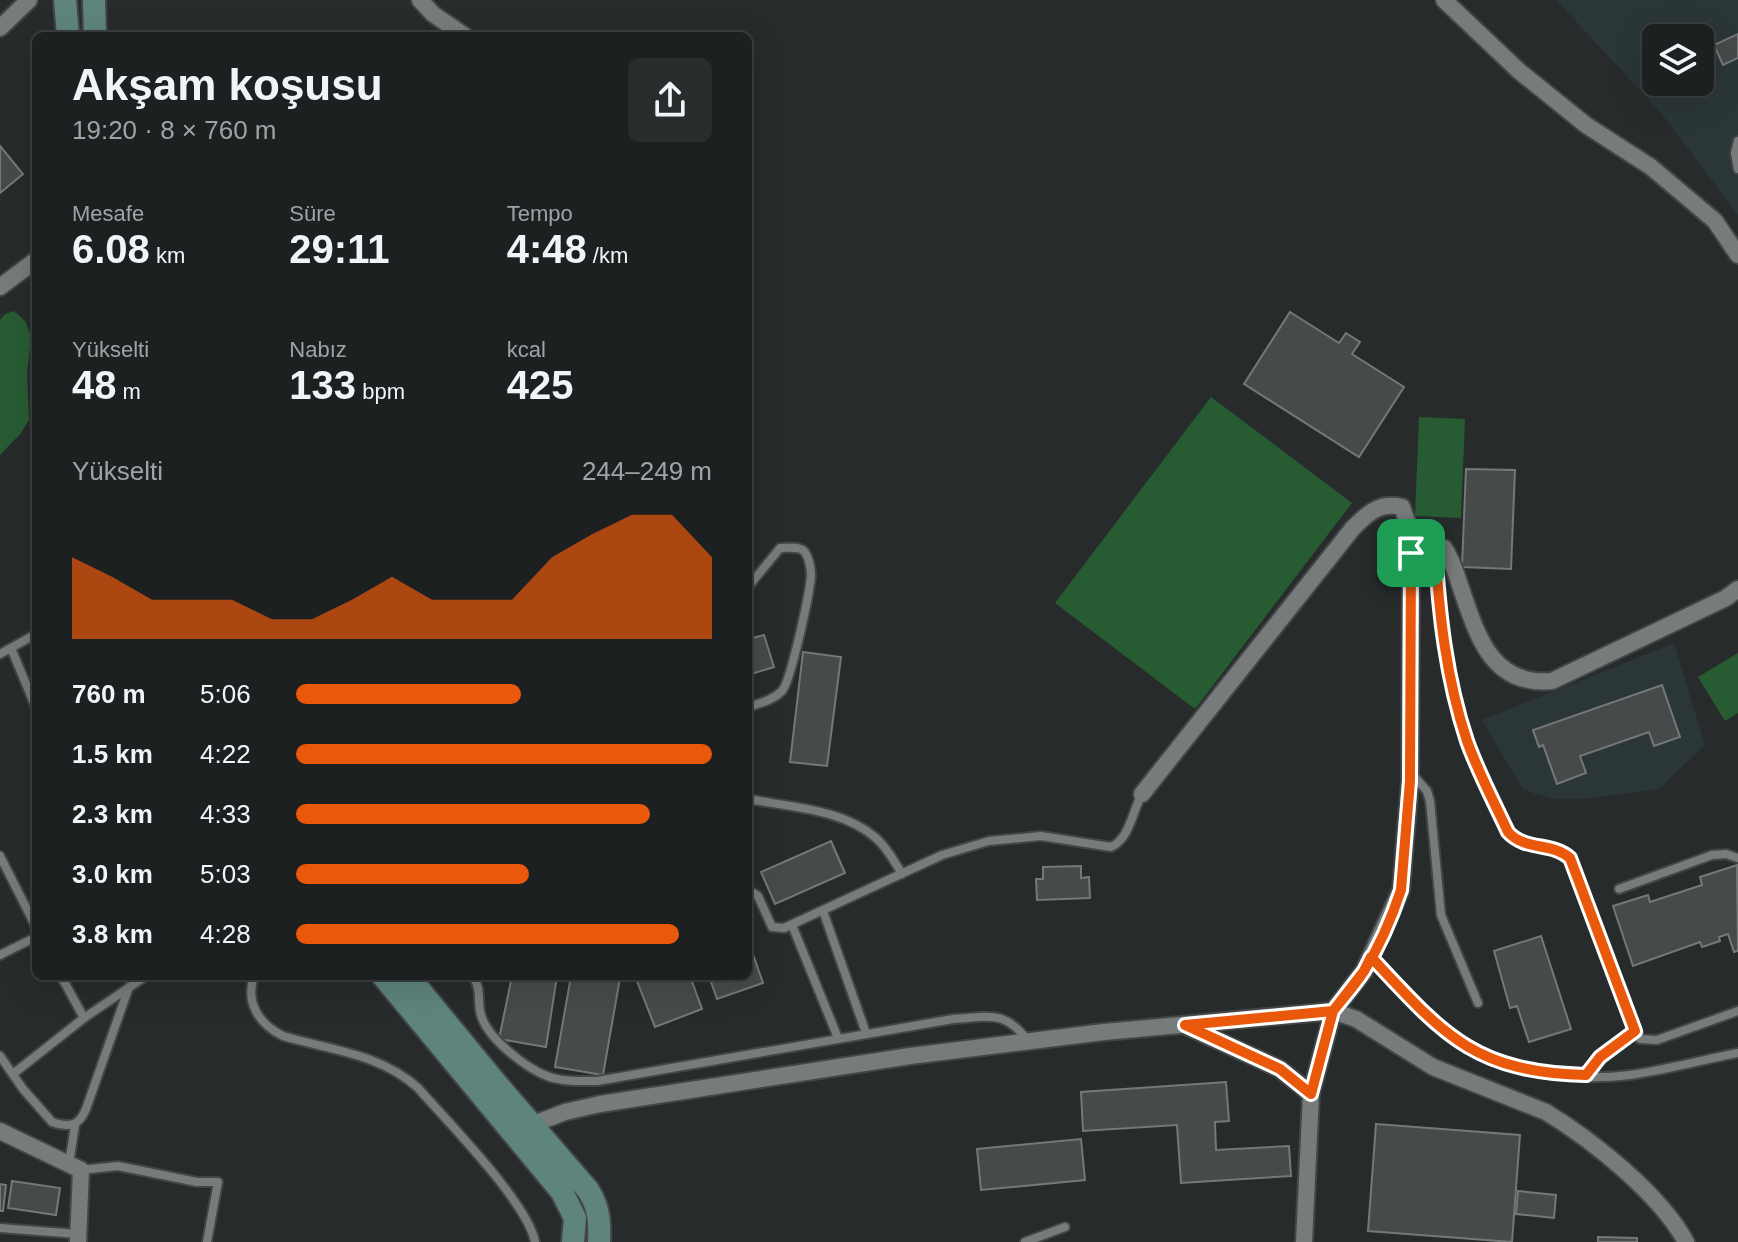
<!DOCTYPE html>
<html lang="tr">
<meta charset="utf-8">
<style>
:root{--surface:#1d2020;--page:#2a2d2d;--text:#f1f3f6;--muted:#a0a3a5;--line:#3b3e3e;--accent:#ea580c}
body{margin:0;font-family:Arial,sans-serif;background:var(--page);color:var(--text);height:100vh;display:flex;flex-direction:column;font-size:30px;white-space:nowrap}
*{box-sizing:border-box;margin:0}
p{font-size:26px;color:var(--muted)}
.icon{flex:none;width:44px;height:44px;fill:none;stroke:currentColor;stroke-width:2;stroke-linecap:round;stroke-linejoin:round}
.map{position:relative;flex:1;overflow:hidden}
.drawer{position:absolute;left:32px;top:32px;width:720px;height:948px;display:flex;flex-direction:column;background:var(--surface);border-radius:12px;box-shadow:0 8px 32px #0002,0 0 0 2px var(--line)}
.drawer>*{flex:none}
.controls{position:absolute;left:1642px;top:24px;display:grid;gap:16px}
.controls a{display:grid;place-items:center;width:72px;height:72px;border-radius:12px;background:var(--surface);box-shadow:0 8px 32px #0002,0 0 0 2px var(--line);font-size:40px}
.pin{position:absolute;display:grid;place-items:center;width:68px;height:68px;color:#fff;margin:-34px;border-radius:16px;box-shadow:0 4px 12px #0006}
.round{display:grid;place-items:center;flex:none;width:84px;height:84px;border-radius:12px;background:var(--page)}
.head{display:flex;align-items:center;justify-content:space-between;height:136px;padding:0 40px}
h1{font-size:44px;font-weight:800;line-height:60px}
.stats{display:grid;grid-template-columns:repeat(3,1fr);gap:12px;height:136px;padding:8px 40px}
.stats div{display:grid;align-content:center}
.stats b{font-size:40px;font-weight:800}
.stats small{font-size:22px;font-weight:400}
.stats p{font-size:22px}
.chart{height:224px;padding:16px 40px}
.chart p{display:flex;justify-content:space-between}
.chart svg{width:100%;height:144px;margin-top:8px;fill:var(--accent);opacity:.7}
ul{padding:0 40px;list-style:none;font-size:26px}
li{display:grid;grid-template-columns:128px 96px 1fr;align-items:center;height:60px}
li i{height:20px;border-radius:10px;background:var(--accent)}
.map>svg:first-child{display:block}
.built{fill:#2b3636;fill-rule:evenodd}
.green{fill:#275c33}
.building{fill:#474a4b;stroke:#747879;stroke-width:2}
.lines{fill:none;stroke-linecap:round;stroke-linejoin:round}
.lane-casing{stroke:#434646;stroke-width:12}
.street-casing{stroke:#434646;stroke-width:20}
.secondary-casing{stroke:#434646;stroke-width:26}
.lane{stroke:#777b7b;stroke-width:8}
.street{stroke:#777b7b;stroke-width:16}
.secondary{stroke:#5e847c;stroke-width:22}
.route-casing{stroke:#fff;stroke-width:16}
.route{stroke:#ea580c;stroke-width:10}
</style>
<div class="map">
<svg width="1738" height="1242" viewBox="0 0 1738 1242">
<rect width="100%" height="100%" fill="#272b2b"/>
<g class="built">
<path d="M1556,0H1738V215L1662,114ZM1656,38H1700V82H1656Z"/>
<path d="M1674,643L1705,745L1659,789L1584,799H1552L1523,790L1482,720Z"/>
</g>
<g class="green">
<path d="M14,311L26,322L31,337L27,374L29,420L21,433L0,455V320L5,314Z"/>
<path d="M1211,397L1352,503L1195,709L1055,603Z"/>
<path d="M1419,417L1465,419L1461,518L1415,516Z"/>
<path d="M1738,653V713L1725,721L1698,677Z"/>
</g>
<g class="building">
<path d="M1738,34V58L1723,65L1714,45Z"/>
<path d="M0,146L23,174L0,193Z"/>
<path d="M1290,312L1339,343L1346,333L1360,342L1352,354L1404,387L1359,457L1244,384Z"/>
<path d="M1466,469L1515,470L1511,569L1462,567Z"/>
<path d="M764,635L774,667L748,675V639Z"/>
<path d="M803,652L841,657L827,766L790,762Z"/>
<path d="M1662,685L1680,737L1654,746L1649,732L1580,756L1586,773L1557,784L1543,745L1539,747L1533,730Z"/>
<path d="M831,841L845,873L775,904L761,872Z"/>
<path d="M1737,865L1738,951L1734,952L1728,934L1719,937L1720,941L1702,947L1700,942L1633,966L1613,906L1648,895L1650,902L1702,885L1700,877Z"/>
<path d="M1081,866V878L1089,877L1090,898L1037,900L1036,879H1043V867Z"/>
<path d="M1541,936L1571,1029L1529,1042L1517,1006L1510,1008L1494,951Z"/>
<path d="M748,940L763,983L717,999L709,976H748Z"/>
<path d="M512,976H557L546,1047L499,1039Z"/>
<path d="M571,976L620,978L603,1075L555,1067Z"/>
<path d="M635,976H690L702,1009L655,1027Z"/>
<path d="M1226,1082L1229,1121L1215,1122L1216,1150L1289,1146L1291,1176L1181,1183L1177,1125L1083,1131L1081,1092Z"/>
<path d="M1376,1124L1520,1135L1512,1242L1368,1231Z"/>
<path d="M1081,1139L1085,1180L981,1190L977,1149Z"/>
<path d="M12,1181L60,1188L56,1215L8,1208Z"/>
<path d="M0,1184L6,1185L3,1211H0Z"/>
<path d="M1518,1191L1556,1195L1554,1218L1516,1214Z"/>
<path d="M1598,1237L1637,1238V1242H1598Z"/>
</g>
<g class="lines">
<g class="lane-casing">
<g id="lane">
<path d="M1738,141L1735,153L1738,169"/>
<path d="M1435,547C1439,614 1446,678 1467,742C1478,773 1494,802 1508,832C1525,851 1552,842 1570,858L1640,1039L1657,1040L1738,1011"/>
<path d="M748,587L780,548C787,548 798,546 804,551C809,557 811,569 811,575C810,592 791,681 782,691C773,700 760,703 748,707"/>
<path d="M11,648L36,708"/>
<path d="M0,654L36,634"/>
<path d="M1412,774L1427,791L1430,801L1441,915L1478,1003"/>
<path d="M748,799C790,807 844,809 877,839C888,849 894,861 902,874"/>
<path d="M0,856L36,927"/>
<path d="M1619,889L1712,855L1726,854L1738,858"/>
<path d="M748,890L758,896L772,927L784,928L942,855L989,841L1041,836L1111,847C1130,838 1132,812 1142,794"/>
<path d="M823,911L866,1033"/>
<path d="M792,925L838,1038"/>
<path d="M0,955L36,937"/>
<path d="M1371,957C1398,986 1424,1022 1458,1043C1507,1073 1574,1082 1630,1075C1666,1070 1702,1060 1738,1053"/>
<path d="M61,976L84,1018"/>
<path d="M254,976C245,1003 259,1024 283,1036C330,1050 381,1054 418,1088C447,1121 528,1203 535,1242"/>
<path d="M473,976C483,992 476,1004 482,1018C490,1040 526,1068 547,1076C562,1082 581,1081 597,1081L953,1019C989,1017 1004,1009 1028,1041"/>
<path d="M0,1056L23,1089L52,1122C70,1128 79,1126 86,1109L129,987"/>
<path d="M13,1074L84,1018L146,976"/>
<path d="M1586,1075L1600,1057L1635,1031"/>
<path d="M69,1164L75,1125"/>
<path d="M81,1170L118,1166L197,1182H218L207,1242"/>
<path d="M0,1228L78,1234"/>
<path d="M1025,1242L1065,1227"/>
</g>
</g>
<g class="street-casing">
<g id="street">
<path d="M420,0L433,14L465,36"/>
<path d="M1444,0L1519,71L1586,125L1651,167L1715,221L1738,255"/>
<path d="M0,28L29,0"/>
<path d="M0,287L36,260"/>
<path d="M1411,553L1435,547L1444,548C1454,562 1457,578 1463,594C1479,642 1495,686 1552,681L1726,598L1738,589"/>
<path d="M1142,794L1353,528C1368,513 1379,502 1402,507L1409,527L1411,553L1410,781L1401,890L1364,971L1333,1011L1311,1094L1304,1242"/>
<path d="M1186,1026L1280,1069L1311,1094"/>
<path d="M531,1125L565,1112L600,1104L910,1056L1104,1032L1333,1011L1356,1019L1433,1067L1546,1112C1592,1140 1660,1194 1686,1242"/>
<path d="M0,1131L81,1170L78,1242"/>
</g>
</g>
<g class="secondary-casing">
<g id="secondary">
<path d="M65,0L68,36"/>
<path d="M94,0L95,36"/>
<path d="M383,976L562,1192L575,1218L573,1242"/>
<path d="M408,976L495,1082L588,1190C599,1207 600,1222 599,1242"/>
</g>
</g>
<use href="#lane" class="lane"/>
<use href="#street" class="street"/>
<use href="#secondary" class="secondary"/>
</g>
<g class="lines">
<g class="route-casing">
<path id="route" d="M1411,553L1410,781L1401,890C1392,917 1379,947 1364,971C1355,985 1343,998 1333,1011L1185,1025L1280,1069L1311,1094L1333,1011L1364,971L1371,957C1443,1034 1473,1072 1586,1075L1600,1057L1635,1031L1570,858C1552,842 1525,851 1508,832C1494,802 1478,772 1467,741C1446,678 1439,613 1435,547L1411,553"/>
</g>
<use href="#route" class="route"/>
</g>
</svg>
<div class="controls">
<a><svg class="icon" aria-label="layers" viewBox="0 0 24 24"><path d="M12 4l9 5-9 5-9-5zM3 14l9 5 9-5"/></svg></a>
</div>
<div class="pin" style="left:1411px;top:553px;background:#1e9e55"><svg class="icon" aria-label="arrive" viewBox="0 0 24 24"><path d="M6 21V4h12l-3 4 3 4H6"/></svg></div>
<section class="drawer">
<div class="head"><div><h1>Akşam koşusu</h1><p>19:20 · 8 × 760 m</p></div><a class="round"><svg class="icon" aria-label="share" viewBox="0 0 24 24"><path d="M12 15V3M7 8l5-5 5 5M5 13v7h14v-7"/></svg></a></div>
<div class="stats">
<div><p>Mesafe</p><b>6.08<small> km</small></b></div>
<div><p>Süre</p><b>29:11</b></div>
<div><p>Tempo</p><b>4:48<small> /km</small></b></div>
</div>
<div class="stats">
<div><p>Yükselti</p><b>48<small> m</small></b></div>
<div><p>Nabız</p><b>133<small> bpm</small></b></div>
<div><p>kcal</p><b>425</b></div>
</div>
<div class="chart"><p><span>Yükselti</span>244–249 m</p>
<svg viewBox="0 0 160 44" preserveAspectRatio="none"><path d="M0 44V19L10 25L20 32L30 32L40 32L50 38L60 38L70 32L80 25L90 32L100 32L110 32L120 19L130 12L140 6L150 6L160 19V44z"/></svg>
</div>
<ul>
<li><b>760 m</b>5:06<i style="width:54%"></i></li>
<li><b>1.5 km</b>4:22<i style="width:100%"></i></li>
<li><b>2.3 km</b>4:33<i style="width:85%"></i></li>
<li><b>3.0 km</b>5:03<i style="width:56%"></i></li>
<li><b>3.8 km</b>4:28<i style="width:92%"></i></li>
</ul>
</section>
</div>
